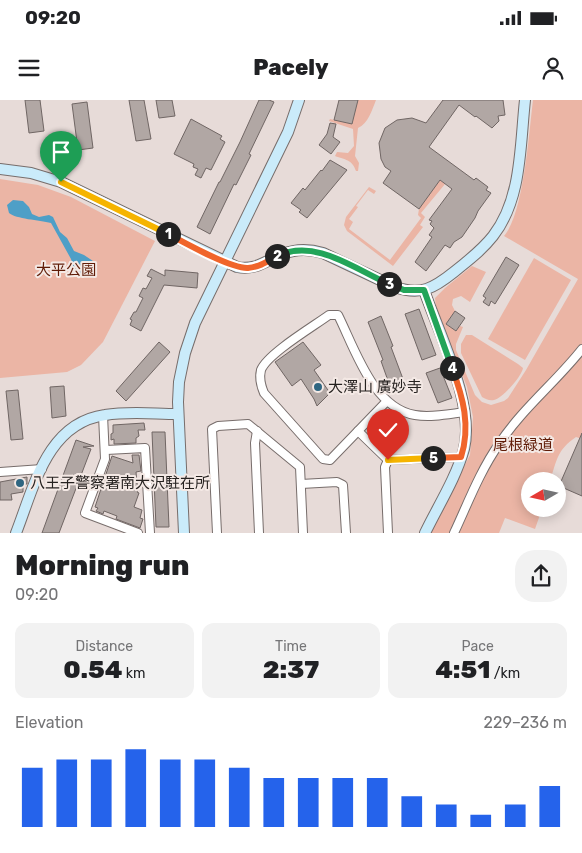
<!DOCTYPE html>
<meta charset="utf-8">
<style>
:root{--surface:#fff;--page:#f2f2f2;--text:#202124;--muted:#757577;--accent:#2563eb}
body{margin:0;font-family:Rubik,"Noto Sans JP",sans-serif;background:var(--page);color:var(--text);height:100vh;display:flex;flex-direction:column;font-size:19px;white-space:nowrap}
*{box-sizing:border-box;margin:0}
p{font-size:16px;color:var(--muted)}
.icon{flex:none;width:28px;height:28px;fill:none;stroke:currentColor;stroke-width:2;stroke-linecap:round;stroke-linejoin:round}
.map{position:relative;height:433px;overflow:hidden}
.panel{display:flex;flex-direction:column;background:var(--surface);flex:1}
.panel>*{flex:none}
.needle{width:32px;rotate:261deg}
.buttons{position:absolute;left:521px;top:372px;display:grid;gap:10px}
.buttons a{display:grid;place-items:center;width:45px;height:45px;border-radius:50%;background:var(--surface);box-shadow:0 2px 12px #0003;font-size:25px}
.pin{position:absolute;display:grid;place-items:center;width:42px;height:42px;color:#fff;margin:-51px -21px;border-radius:50% 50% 50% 0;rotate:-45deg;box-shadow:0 0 5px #0007}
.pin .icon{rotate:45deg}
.km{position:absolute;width:25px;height:25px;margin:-12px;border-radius:50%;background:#222;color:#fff;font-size:14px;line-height:25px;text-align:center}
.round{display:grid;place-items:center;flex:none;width:52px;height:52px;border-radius:20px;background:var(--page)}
.summary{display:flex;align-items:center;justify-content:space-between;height:85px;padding:0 15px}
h1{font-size:28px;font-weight:800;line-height:38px}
.stats{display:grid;grid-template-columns:repeat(3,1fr);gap:8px;height:85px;padding:5px 15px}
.stats div{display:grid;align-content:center;border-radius:12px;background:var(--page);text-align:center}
.stats b{font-size:25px;font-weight:800}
.stats small{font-size:14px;font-weight:400}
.stats p{font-size:14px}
.chart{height:140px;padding:10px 15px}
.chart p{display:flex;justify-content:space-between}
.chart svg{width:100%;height:90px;margin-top:5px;stroke:var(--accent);stroke-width:6}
.status{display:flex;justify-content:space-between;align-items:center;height:35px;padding:0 25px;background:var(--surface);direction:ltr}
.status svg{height:14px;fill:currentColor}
header{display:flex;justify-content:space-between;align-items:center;height:65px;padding:0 15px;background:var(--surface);font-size:22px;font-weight:800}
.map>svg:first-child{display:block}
.green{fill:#ebb5a5}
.water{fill:#4e9fc7}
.building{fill:#b1a7a4;stroke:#706664}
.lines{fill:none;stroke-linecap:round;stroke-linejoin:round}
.street-casing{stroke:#776d6b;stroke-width:10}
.secondary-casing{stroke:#776d6b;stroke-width:12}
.street{stroke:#fff;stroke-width:8}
.secondary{stroke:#caebfa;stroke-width:10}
.split-1-casing{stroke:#fff;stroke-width:10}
.split-2-casing{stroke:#fff;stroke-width:10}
.split-3-casing{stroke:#fff;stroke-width:10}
.split-4-casing{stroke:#fff;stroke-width:10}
.split-5-casing{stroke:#fff;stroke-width:10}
.split-6-casing{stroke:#fff;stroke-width:10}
.split-1{stroke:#f5b400;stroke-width:6}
.split-2{stroke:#f0652b;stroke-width:6}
.split-3{stroke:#22a559;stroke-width:6}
.split-4{stroke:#22a559;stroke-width:6}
.split-5{stroke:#f0652b;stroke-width:6}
.split-6{stroke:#f5b400;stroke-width:6}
.poi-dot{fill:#2f6681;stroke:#f4e9e5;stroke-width:2}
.labels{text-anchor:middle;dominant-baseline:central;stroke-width:4;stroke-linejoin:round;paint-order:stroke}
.park-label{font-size:15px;fill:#601c07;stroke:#f4e9e5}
.poi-label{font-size:15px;fill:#262220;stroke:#f4e9e5;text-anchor:start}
</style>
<div class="status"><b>09:20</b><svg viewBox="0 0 49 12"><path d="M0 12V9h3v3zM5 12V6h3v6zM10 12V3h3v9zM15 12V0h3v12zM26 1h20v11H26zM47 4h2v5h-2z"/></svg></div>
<header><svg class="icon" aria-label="menu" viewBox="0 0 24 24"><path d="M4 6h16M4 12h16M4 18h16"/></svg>Pacely<svg class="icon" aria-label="person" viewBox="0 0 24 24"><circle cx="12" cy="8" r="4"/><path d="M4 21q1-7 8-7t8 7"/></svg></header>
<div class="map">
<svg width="582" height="433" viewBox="0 0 582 433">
<rect width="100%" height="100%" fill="#e7dbd8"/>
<g class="green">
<path d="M358,0H376C372,10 368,24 358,28L355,56L359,63L358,71H356C352,59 345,60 335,56L337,52L348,53L354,46L353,29L329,21L330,19L352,24Z"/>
<path d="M533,0H582V339L576,337C557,350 557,360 550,381H530V409H542L535,429L505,418L499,433H430L470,355L473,317L467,287L436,208L435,198L445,188L472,166L486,172L470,202L461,196L453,199L452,205L455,211L446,224L456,231L460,226L463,227L456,244V250L475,295L482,302L491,305L504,301L508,298L526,270L578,179L504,136C524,113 529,31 533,0Z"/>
<path d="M0,79L38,85L71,97L155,141L103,242L81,265L67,272L0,278Z"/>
<path d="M440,80L445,84L421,113L425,117L420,125L423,127L393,166L347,131L344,125L346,117L369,87L376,91L374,94L368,90L356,106L358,107L349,119L353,122L349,129L390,160L421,118L418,115L419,109Z"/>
<path d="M534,158L571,180L525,260L488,239Z"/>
<path d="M466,235H472L518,264L523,268C522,276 502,299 494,300C489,301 486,299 482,297L461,253V244Z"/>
</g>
<path class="water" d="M13,100L23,101L29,107L32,114L39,117L49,115L53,117L60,132L67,138L74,151L84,155L93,161V168L88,173L78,176L74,171L71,159L51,123C39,120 16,119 9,113L7,105Z"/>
<g class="building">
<path d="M25,0H40L44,31L29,33Z"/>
<path d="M129,0H144L151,39L136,41Z"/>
<path d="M156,0H172L175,16L159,18Z"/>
<path d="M259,0H269L274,2L249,54L251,55L236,85L234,84L210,134L197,127L219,82H220L240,42Z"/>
<path d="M339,0H358L352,24L334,20Z"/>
<path d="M443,0H503L505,15L498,16L499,21L492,28L476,16L475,17L459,5L429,47L474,80L476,78L488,87L486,90L491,93L478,111L475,118L462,137L454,142L450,148L445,145L426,171L415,162L432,137L429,135L434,128L430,124L432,121L429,120L452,89L440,80L419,109L383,83L391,71L385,67L381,59L379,43L385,28L397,20L412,18L426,23Z"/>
<path d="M87,2L93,48L78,50L72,4Z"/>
<path d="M191,19L222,36L220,39L225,42L211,70L206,68L201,78L195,75L198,69L193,67L194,64L174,54Z"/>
<path d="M330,23L336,24L333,37L340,42L331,54L319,45L327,34Z"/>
<path d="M330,60L347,70L307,118L299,112L301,110L291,103L303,88L305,90L321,70L322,71Z"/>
<path d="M506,157L519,165L495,204L491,201L489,206L483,202L486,198L483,196Z"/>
<path d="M151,169L165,176V170L198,173L197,188L164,185L141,231L130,225L132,220L130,219L134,212H136L143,198L139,196L143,188L146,189L152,178L147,176Z"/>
<path d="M419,209L436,255L422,260L405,214Z"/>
<path d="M455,211L465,218L456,231L446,224Z"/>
<path d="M381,216L393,246L391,247L406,287L392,292L381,261L383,260L368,222Z"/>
<path d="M159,242L170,252L126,301L116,291Z"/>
<path d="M303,242L321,265L314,270L330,293L317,306L314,299L301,279L292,286L275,262Z"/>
<path d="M440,268L452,298L438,303L426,273Z"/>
<path d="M64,286L66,316L52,318L50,287Z"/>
<path d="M18,290L23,339L11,340L6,291Z"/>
<path d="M144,323L145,330H138L139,336L136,338V343L114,344V339L111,340V334L113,333V325Z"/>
<path d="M152,332H165L169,427H156Z"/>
<path d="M582,333V396L559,386Z"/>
<path d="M76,340L94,346L83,347L91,349L59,433H42Z"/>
<path d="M132,355H139L141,371L136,372L137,384L139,385L137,392L139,393L134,407L142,410L140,418L143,419L140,428L116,419L117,416L104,411L103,414L96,411L98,408L95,407L112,356L133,363Z"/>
<path d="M27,377V384H23V392L11,394L12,400H0V382Z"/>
</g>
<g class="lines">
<g class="street-casing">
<g id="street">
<path d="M386,302L330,360L323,359L264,293C261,286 259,278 261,270C267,254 314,226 329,215H338C355,249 373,308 415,315C431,318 449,314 465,312"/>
<path d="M103,315L105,359L85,413L138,433"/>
<path d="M257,331L255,343L259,433"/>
<path d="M358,331L388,360L461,357"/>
<path d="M106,350L145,348L150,433"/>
<path d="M388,360L385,367L388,433"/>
<path d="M0,372L42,369"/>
<path d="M301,384L337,382L343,385L346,433"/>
<path d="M217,433L212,329L218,326L248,324L300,367L303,433"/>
<path d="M454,433C468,403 480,371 499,344C522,309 556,282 582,249"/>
</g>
</g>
<g class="secondary-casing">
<g id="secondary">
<path d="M0,69L31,73L61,82L237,167C256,171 266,160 283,154C295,149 310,149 323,153L395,187C421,196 434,188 454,172C468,161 482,150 493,136C522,99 520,45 525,0"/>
<path d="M424,190C439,234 475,304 464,349C456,378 438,406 425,433"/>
<path d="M16,433C34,387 47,323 105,315C129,311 154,314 178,314"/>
<path d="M184,433L178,302L179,282L185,253L195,223L288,32L299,0"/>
</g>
</g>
<use href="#street" class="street"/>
<use href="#secondary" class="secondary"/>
</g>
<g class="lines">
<g class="split-1-casing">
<path id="split-1" d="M61,82L168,134"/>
</g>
<g class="split-2-casing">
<path id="split-2" d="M168,134C185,143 231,169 248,168C260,167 268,161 277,156"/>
</g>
<g class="split-3-casing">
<path id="split-3" d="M277,156C316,138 354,169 389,184"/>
</g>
<g class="split-4-casing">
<path id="split-4" d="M389,184L404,190H424L452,268"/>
</g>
<g class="split-5-casing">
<path id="split-5" d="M433,358L461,357C471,326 463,297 452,268"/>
</g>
<g class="split-6-casing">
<path id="split-6" d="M388,360L433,358"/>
</g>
<use href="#split-1" class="split-1"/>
<use href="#split-2" class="split-2"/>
<use href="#split-3" class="split-3"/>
<use href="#split-4" class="split-4"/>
<use href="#split-5" class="split-5"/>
<use href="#split-6" class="split-6"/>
</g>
<g class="poi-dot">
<circle cx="318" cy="287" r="5"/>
<circle cx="20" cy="383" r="5"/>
</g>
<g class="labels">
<g class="park-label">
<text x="66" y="170">大平公園</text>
<text x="523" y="345">尾根緑道</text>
</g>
<g class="poi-label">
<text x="328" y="287">大澤山 廣妙寺</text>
<text x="30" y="383">八王子警察署南大沢駐在所</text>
</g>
</g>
</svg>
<div class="buttons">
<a><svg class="needle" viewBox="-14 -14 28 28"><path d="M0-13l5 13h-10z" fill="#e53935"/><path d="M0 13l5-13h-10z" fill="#757577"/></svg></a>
</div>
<div class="pin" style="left:61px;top:82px;background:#1e9e55"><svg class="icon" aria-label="arrive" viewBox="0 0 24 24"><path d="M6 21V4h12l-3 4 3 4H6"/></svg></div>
<div class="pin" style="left:388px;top:360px;background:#d93025"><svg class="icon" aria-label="check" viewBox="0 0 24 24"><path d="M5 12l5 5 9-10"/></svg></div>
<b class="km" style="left:168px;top:134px">1</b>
<b class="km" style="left:277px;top:156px">2</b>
<b class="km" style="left:389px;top:184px">3</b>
<b class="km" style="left:452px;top:268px">4</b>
<b class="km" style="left:433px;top:358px">5</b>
</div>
<section class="panel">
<div class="summary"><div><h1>Morning run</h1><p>09:20</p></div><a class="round"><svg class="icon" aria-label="share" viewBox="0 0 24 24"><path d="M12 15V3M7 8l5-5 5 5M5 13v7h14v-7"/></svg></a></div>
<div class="stats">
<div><p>Distance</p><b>0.54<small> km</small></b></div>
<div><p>Time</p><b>2:37</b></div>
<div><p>Pace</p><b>4:51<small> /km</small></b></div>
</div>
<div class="chart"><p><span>Elevation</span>229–236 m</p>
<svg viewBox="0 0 160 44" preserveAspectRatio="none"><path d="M5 44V15M15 44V11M25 44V11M35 44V6M45 44V11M55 44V11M65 44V15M75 44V20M85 44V20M95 44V20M105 44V20M115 44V29M125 44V33M135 44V38M145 44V33M155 44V24"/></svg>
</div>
</section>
